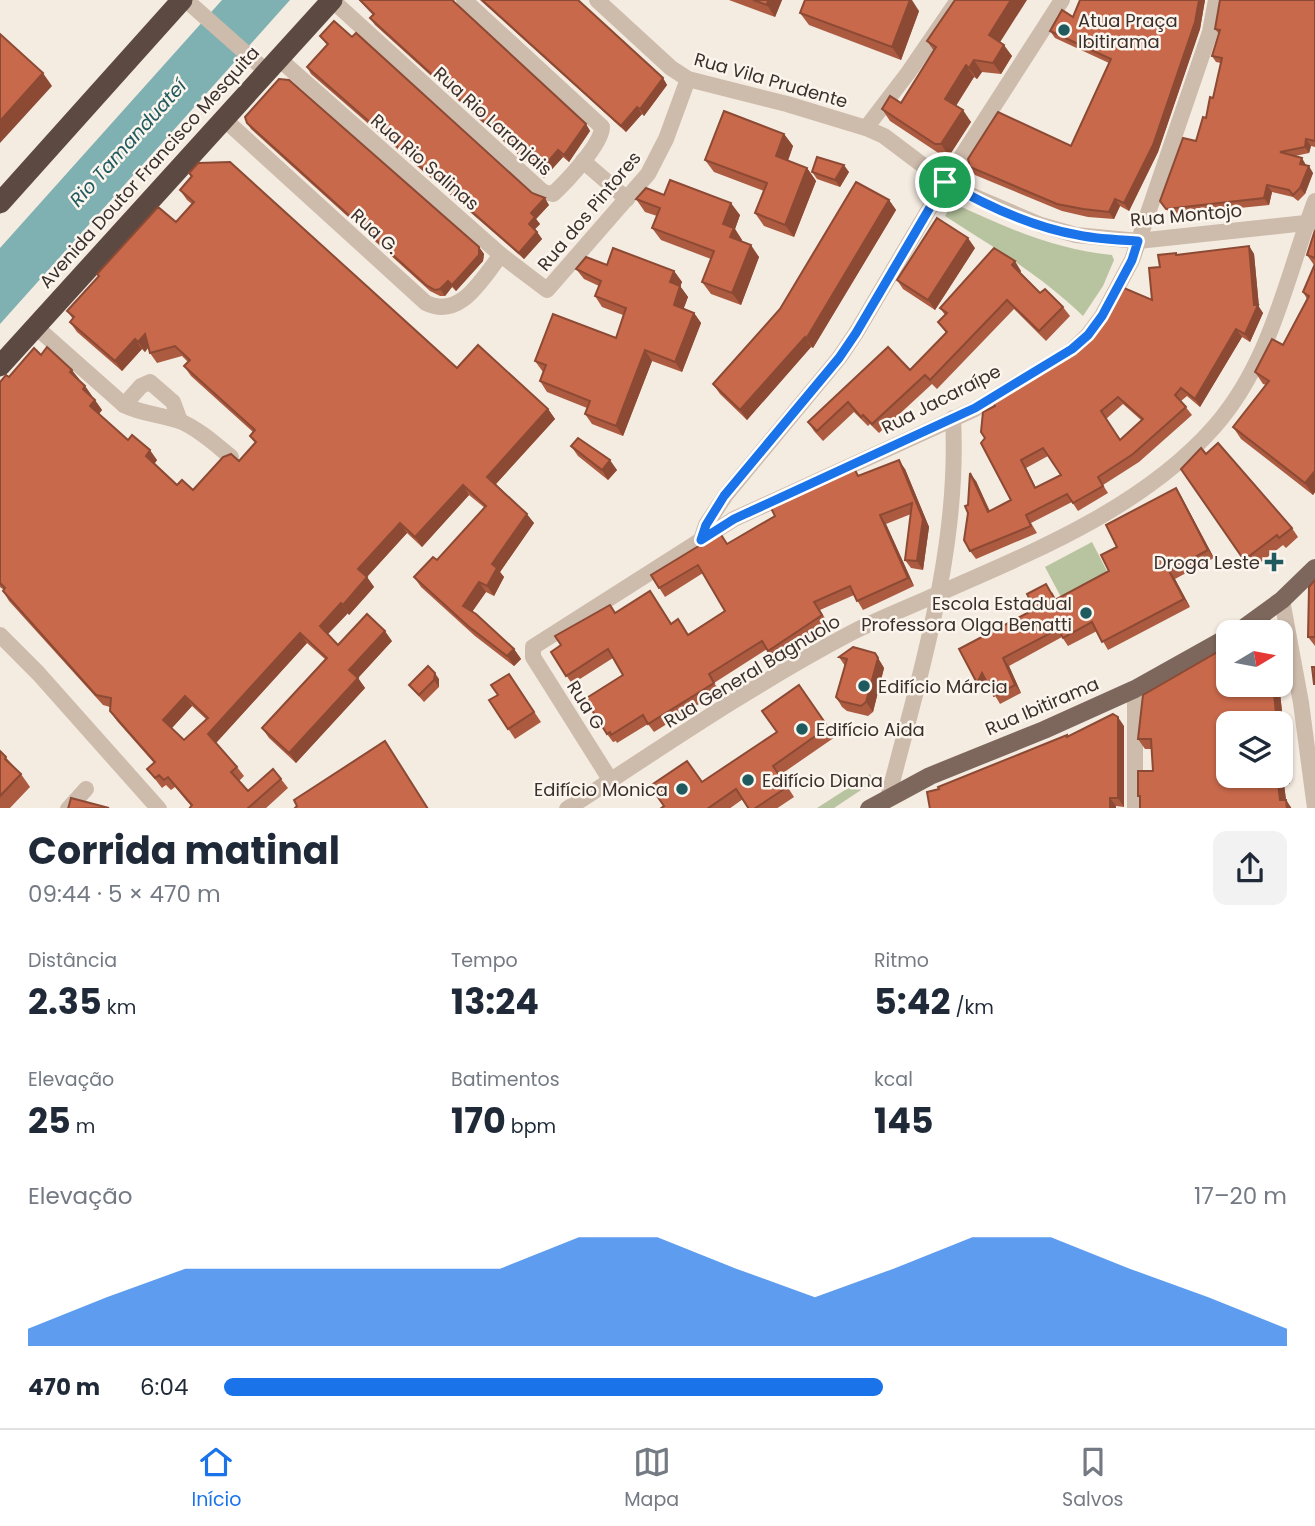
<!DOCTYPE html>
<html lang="pt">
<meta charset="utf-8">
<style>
:root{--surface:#fff;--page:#f2f2f3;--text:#1f2937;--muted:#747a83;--line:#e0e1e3;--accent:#1a73e8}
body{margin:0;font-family:Poppins,sans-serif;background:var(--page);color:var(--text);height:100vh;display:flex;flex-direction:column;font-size:26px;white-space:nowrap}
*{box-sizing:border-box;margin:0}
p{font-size:23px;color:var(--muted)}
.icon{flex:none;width:38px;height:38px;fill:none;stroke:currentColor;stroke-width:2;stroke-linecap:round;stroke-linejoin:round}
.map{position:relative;height:808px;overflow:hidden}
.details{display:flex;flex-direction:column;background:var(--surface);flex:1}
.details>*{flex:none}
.needle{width:46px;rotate:80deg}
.controls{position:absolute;left:1216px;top:620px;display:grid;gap:14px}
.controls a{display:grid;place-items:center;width:77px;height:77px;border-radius:14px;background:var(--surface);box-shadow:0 2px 5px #0004;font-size:35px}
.pin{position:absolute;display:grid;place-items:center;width:60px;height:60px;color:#fff;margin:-30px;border:4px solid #fff;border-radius:50%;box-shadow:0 2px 7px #0007}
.round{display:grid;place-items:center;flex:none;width:74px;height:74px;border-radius:14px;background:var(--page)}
.head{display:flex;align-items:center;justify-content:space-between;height:119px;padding:0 28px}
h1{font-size:38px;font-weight:700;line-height:52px}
.metrics{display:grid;grid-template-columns:repeat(3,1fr);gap:10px;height:119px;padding:7px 28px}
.metrics div{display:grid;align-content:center}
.metrics b{font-size:35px;font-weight:700}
.metrics small{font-size:19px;font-weight:400}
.metrics p{font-size:19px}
.chart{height:196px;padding:14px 28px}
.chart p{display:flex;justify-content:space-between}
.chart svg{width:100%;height:126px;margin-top:7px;fill:var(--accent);opacity:.7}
ul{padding:0 28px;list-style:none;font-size:23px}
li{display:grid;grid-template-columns:112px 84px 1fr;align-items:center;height:52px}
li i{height:18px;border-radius:9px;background:var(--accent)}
.tab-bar{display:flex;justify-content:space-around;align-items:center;height:98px;border-top:2px solid var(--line);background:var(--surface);font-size:19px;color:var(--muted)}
.tab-bar a{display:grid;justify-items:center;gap:4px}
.tab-bar .on{color:var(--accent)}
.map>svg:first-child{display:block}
.green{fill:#b8c4a0}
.water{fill:#7fb0b2}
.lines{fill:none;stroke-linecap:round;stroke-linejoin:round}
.minor{stroke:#cdbbac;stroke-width:16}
.major{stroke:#7d675c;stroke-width:18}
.highway{stroke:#5c4a42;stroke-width:21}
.wall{fill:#ac5a40;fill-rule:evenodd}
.shaded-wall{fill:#8c4a34}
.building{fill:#c8694b;stroke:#8c4a34;stroke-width:2;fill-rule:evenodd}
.route-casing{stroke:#fff;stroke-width:14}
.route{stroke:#1a73e8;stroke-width:9}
.poi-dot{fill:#1f5a5e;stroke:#fbf5ee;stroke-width:2.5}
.labels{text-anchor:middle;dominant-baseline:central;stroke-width:5;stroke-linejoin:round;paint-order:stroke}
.poi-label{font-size:18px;fill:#3b302b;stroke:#fbf5ee;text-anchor:start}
.street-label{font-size:18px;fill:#3b302b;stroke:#fbf5ee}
.water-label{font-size:19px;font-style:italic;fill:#1f5a5e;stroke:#fbf5ee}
</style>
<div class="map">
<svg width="1315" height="809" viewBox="0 0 1315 809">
<rect width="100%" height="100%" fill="#f4ebe1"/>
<g class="green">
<path d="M953,203C1005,227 1055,250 1112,255L1114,260L1103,286L1083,316C1042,276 993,247 945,216Z"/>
<path d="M1092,542L1109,575L1062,599L1045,567Z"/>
<path d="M870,774L873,782L834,808H817Z"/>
</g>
<path class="water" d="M222,0H290L0,324V248Z"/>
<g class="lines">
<g class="minor">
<path d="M186,0L266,71"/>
<path d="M332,0L543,192L553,194C566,182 602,144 602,127L464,0"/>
<path d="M597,0L671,68L688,79L787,104L866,128L884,136L945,182L959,190L1041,225L1076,235L1138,241L1315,222"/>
<path d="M278,58L501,255L547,290L648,174L666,139L688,79"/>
<path d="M224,119L426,303C461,320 482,278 501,255"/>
<path d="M866,128L908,73L958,0"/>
<path d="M583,161L627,199"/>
<path d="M36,327L124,405C144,415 163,414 182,422C200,430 216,445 231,457"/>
<path d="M124,405L141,386L150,382L173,402L180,421"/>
<path d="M701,540L706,525L725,496L839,358L856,333L945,182L1062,0"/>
<path d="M1282,600L1301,703L1315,808"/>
<path d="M0,635L38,673L159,809"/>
<path d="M1135,689V809"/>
<path d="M611,781L533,657V647L734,519L975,409L1072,350L1088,335L1102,316L1132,260L1210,32L1216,0"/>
<path d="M888,798C920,673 960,548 953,418"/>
<path d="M68,809L86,789"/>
<path d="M567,809C659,749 754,684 851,633C880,618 912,606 942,592C1038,550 1145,506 1215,426C1271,362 1286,278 1315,201"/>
</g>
<g class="major">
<path d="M1238,632L1282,600L1315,568"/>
<path d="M869,809L930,776L1044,730L1135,689L1228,637"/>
</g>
<g class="highway">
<path d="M0,203L182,0"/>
<path d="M0,366L332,0"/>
</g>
</g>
<g class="wall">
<path d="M359,0H454L456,4L586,124L590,131L569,162L563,157L544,178L375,25L370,18L373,15Z"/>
<path d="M480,0H578L663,78L667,85L644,116L642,114L626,132Z"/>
<path d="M729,0H782L775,17Z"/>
<path d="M1080,0H1205L1200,29L1158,152L1129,211L1120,206L1114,219L1088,217L1062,211L975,175L970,167L1071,146L1109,63L1055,38L1050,31L1073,17Z"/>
<path d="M1315,0V147L1311,146L1309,153L1295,156L1306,165L1313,173L1305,194L1298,201L1293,197L1272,192L1269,205L1171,215L1160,201L1196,141L1213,98L1221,63L1216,62L1212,56L1219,34L1215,29Z"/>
<path d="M919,11L901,60L809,25L800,13Z"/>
<path d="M320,36L532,193L549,205L536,219L540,224L535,229L542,239L524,259L311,74L307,67L327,45Z"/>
<path d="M927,41L1000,42L1012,56L1001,74L982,72L977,79L974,77L956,106L971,122L949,156H943L890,121L882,109L901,103L934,51Z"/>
<path d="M247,123L479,247L484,254L483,261L456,291L452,287L445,296H440L430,291L251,129Z"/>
<path d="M784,134L793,146L788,161L807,168L816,181L794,237L764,226L755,213L764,191L714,172L705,160Z"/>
<path d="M812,172H849L840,187L817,179Z"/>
<path d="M189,173L457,368L548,409L555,419L496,484L534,523L500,572L504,577L494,596L486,592L472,612L514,649L521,659L514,666L475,636L421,587L414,577L437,560L485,508L469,495L422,547L407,533L367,577L374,587L349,615L348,613L328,634L338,645L392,641L358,678L365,688L296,763L269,738L262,728L325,659L307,643L216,743L237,767L244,776L239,781L248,791L281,779L288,788L265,809H189L191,806L175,787L171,790L166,785L162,788L147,769L154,763L117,721L110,711V707L103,705L9,601L3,591L4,590L0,587V382L41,355L79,379V380L85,386L92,396V397L102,410L99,414L128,440L157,460L154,464L177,485L193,490L239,461L255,443L250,436L253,432L191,376L184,366L188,362L182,356L157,363L150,353L148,347L145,352L142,349L122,371L77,332L70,322L73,319L67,311L99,277L97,274L176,222L192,204L187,200L180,190L191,177ZM192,706L206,719L184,740L172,728Z"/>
<path d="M664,195L740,215L735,229L742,240V241L759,257L741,305L711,294L702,282L711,259L661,240L652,228L657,216L645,212L636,199Z"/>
<path d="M889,200L896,210L813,348L811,347L747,420L720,394L713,384Z"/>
<path d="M1315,230V492L1313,495L1241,439L1233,427L1266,385L1263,384L1255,372L1283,345L1307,299L1303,292L1314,265L1307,255Z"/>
<path d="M1249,246L1254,254L1259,307L1263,313L1250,342L1242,337L1200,407L1187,396L1181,401L1192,415L1139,462L1103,485L1108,493L1078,511L1072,502L1031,523L1037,533L976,559L970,551L968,505L976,481L990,511L1011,500L985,438L995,406L1152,300L1160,267L1176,253L1177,255ZM1123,404L1141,420L1120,440L1106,419ZM1048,456L1061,475L1036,488L1026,468Z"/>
<path d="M975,248L935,310L903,289L897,280Z"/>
<path d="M607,265L674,271L682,282L680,286L688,297L683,309L694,313L701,323L682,372L652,361L623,436L592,424L585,414L587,408L547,392L540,381L543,372L535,361L616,338L623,315L602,307L595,296L599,286L584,279L576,269Z"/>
<path d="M1021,271L1020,273L1040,293L1063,307L1070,316L1046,341L1014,309L937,389L932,384L879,433L870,424L868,426L854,412L823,441L814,431L808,422L910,370L946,333L938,322L945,315L940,308Z"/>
<path d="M571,446L617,470L608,480L578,456Z"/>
<path d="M1206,454L1292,528L1298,537L1286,548L1283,545L1251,570L1181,469Z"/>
<path d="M905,469L929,527L923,570L911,568L905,560L911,514L886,524L914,586L863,610L854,595L820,610L828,623L774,659L767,649L714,683L720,691L654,732L648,724L617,743L616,741L613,742L607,734L623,675L613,658L572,684L551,652L561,645L610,605L615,613L650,591L671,623L688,634L725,611L703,573L665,597L651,575L727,544L860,476Z"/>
<path d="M1176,488L1181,496L1214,558L1175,579L1190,607L1108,650L1097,631L1068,646L1062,637L1009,666L1021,693L1000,704L987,682L982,691L977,683L1035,609L1052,592L1056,599L1109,571L1117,547Z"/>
<path d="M1315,580V646L1308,637Z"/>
<path d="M1228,646V684H1279L1290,784H1284L1286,800L1292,809H1140V799L1138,796V771H1153L1152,749H1145L1138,739L1143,695ZM1228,723H1281V775H1228Z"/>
<path d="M875,653L884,668L873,712L868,716L847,711L842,707L836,697L845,666L839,657Z"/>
<path d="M509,674L541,722L515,739L489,700L498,695Z"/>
<path d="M439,679V687L424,702L409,685Z"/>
<path d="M799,685L835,737L780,775L794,797L776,809H749L743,799L729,809H660L777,732Z"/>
<path d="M1124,726V807L1116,806V809H930L939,789L1067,735L1068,736Z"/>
<path d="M0,751L21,774L30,787L9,809H0Z"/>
</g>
<g class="shaded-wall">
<path d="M768,0H782L775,17L767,5Z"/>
<path d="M910,0H912L919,11L901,60L892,47Z"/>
<path d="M1011,0H1027L997,47L989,35Z"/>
<path d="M1199,0H1205L1200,29L1158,152L1129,211L1124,203Z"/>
<path d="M1004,45L1012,56L1001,74L993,63Z"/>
<path d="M974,60L982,72L977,79L969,68Z"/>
<path d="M966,65L974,77L953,110L945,99Z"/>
<path d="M43,73L52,86L0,143V121Z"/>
<path d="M663,78L667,85L644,116L640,109Z"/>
<path d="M637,107L642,114L626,132L621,126Z"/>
<path d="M963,110L971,122L949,156L941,144Z"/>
<path d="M586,124L590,131L569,162L564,155Z"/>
<path d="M784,134L793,146L785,168L776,156Z"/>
<path d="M1306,139L1311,146L1309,153L1305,147Z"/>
<path d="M558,150L563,157L544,178L539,172Z"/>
<path d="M1302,158L1306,165L1305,171L1300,164Z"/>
<path d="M844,165L849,172L840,187L835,180Z"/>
<path d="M1309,166L1313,173L1305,194L1300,188Z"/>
<path d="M807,168L816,181L794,237L785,225Z"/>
<path d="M1267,185L1272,192L1269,205L1264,198Z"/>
<path d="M545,198L549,205L536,219L540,224L534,230L529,224L531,213Z"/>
<path d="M1115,199L1120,206L1114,219L1109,212Z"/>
<path d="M889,200L896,210L813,348L806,339Z"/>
<path d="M731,203L740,215L735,229L742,240L739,249L730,237L723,224Z"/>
<path d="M537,232L542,239L524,259L519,253Z"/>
<path d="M968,238L975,248L935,310L928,300Z"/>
<path d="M751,245L759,257L741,305L732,293Z"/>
<path d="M1249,246L1254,254L1259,307L1263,313L1250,342L1245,334L1254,305Z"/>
<path d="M479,247L484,254L483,261L456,291L452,285Z"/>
<path d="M1015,261L1021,271L1019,275L1012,265Z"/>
<path d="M674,271L682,282L678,292L670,282Z"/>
<path d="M448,281L452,287L445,296L440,289Z"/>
<path d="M680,286L688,297L681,316L674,305Z"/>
<path d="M694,313L701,323L682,372L675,362Z"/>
<path d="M1236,329L1242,337L1200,407L1195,399Z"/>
<path d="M145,334L152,343L145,352L138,342Z"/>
<path d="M805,337L811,347L747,420L740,410Z"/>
<path d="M135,339L142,349L122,371L115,361Z"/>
<path d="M645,350L652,361L623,436L616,426Z"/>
<path d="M72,370L79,379L77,382L70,372Z"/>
<path d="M85,386L92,396L90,399L83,389Z"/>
<path d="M95,400L102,410L97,416L90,406Z"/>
<path d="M548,409L555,419L494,486L487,477Z"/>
<path d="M150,450L157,460L153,466L146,456Z"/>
<path d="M610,460L617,470L608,480L602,470Z"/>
<path d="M899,460L905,469L929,527L923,570L917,561L923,519Z"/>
<path d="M1021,460L1026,468L1040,496L1035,488Z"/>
<path d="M1315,471V492L1313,495L1305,483Z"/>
<path d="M970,473L976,481L993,520L988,512Z"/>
<path d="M463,485L469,495L422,547L415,537Z"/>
<path d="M1176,488L1181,496L1214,558L1208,550Z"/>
<path d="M527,514L534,523L500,572L504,577L494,596L487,586L492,564Z"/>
<path d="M880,515L886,524L914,586L908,578Z"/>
<path d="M400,523L407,533L365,579L358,569Z"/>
<path d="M1169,571L1175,579L1190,607L1184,599Z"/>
<path d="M367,577L374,587L349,615L343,605Z"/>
<path d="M479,582L486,592L469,616L463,606Z"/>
<path d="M341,603L348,613L327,635L320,626Z"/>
<path d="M385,631L392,641L358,678L365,688L296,763L289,753L349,670Z"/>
<path d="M300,633L307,643L215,744L208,734Z"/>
<path d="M514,649L521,659L514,666L507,656Z"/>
<path d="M875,653L884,668L873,712L866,702Z"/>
<path d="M1003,658L1009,666L1021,693L1015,685Z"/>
<path d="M435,673L439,679V687L434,680Z"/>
<path d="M982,673L988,681L982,691L977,683Z"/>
<path d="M1273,684H1279L1290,784L1283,773L1281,756V723H1277Z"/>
<path d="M185,696L192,706L170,730L163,720Z"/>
<path d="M1118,717L1124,726V807L1118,798Z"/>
<path d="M1277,775L1284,784L1286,800L1292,809H1286L1280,800Z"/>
<path d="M1110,798L1116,806V809H1110Z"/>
</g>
<g class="building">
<path d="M360,0H452L586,124L564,155L558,150L539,172L370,18L374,14Z"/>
<path d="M482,0H578L663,78L640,109L637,107L621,126Z"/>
<path d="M753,0H768L767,5Z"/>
<path d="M805,0H910L892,47L800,13Z"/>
<path d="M955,0H1011L989,35L1004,45L993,63L974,60L969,68L966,65L945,99L963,110L941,144H935L882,109L890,96L901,103L936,47L927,41Z"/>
<path d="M1080,0H1199L1195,22L1153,145L1124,203L1115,199L1109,212L1083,209L1057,204L970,167L968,159L998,112L1071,146L1111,59L1050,31L1062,10L1073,17Z"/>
<path d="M1220,0H1315V141L1306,139L1305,147L1280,152L1302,158L1300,164L1309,166L1300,188L1293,195L1289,190L1267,185L1264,198L1166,209L1160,201L1183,138L1196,141L1203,117L1206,118L1210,97L1213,98L1222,58L1212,56L1220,30L1215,29Z"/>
<path d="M334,21L352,37L356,33L532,193L545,198L531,213L535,217L529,224L537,232L519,253L307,67L328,44L320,36Z"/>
<path d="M0,34L43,73L0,121Z"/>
<path d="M279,79L289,80L479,247V255L452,285L448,281L440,289L435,290L426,285L247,123L245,117Z"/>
<path d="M724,111L784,134L776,156L807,168L785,225L755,213L767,183L705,160Z"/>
<path d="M817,157L844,165L835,180L812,172Z"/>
<path d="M230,162L457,368L478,345L548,409L487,477L527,514L492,564L497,568L487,586L479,582L463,606L476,614L514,649L507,656L468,626L414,577L433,557L437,560L486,506L463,485L415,537L400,523L358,569L367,577L343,605L341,603L320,626L338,645L367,614L385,631L349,670L358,678L289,753L262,728L327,658L300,633L208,734L237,767L231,772L248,791L273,769L281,779L247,809H189L192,805L168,777L164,780L159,775L155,778L147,769L155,762L110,711L111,698L96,695L3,591L5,588L0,583V382L6,375L9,377L34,348L41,355L47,347L72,370L70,372L85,386L83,389L95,400L90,406L128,440L132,435L150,450L146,456L177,485L182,480L193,490L223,457L231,454L239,461L256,442L250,436L255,430L184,366L190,360L175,346L150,353L145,334L138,342L135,339L115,361L70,322L74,317L67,311L99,276L97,274L158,207L176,222L194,202L180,190L192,176L189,173L198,163ZM185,696L208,718L184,740L163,720Z"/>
<path d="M670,180L731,203L723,224L734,228L730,237L751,245L732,293L702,282L714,251L652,228L660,208L636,199L646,188L664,195Z"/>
<path d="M856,182L889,200L806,339L805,337L740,410L713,384L780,309Z"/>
<path d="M937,218L968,238L928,300L897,280Z"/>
<path d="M1315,230V258L1307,255Z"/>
<path d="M1249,246L1254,305H1258L1245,334L1236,329L1195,399L1181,388L1175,395L1186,407L1133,454L1098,477L1103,486L1073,503L1067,494L1026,515L1031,526L970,551L964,540L968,513L965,506L968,505L970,473L988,512L1011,500L981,443L985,438L981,432L983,412L995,406L992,401L1069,355L1087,340L1103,323L1124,288L1152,300L1149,268L1160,267L1158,255L1176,253V255ZM1118,397L1143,419L1120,440L1101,411ZM1043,448L1061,475L1035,488L1021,460Z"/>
<path d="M613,248L674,271L670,282L680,286L674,305L694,313L675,362L645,350L616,426L585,414L590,401L540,381L546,365L535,361L553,314L616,338L626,308L595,296L601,281L576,269L586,257L607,265Z"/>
<path d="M994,248L1015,261L1012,265L1040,293L1045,289L1063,307L1039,331L1007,300L930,380L925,375L872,424L863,415L861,417L848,402L817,431L808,422L888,347L910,370L947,332L938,322L947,313L940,308Z"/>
<path d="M1315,264V471L1305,483L1233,427L1269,381L1255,372L1272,339L1283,345L1309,296L1303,292Z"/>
<path d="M578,438L610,460L602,470L571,446Z"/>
<path d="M1218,443L1292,528L1279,538L1277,535L1244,560L1181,469L1201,448L1206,454Z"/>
<path d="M899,460L923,519L917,561L905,560L912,503L880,515L908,578L857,601L850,586L814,602L822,615L768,651L762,641L709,674L714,683L648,724L643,715L611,735L610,732L607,734L585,699L623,675L608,649L566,676L551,652L561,645L555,636L610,605L615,613L650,591L671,624L678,619L688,635L725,611L698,565L659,588L651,575L720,533L727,544L775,516L769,504L853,466L858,476Z"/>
<path d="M1176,488L1208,550L1169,571L1184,599L1102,642L1092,622L1063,638L1058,629L1003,658L1015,685L994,696L982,673L977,683L959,649L1035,609L1027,594L1046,584L1055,600L1109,571L1101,555L1117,547L1106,525Z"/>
<path d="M1315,580V637H1308L1309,587Z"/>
<path d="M1228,646V684H1273L1277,723H1228V775H1277L1280,800H1286L1287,809H1140V796H1138V771H1153L1151,739H1138L1143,695Z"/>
<path d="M853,647L875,653L878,658L866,702L861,706L840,701L836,697L847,659L839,657Z"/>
<path d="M428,666L435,673L434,680L419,695L409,685Z"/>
<path d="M1312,667H1315V684H1314Z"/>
<path d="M509,674L534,712L508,729L489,700L498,695L491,685Z"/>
<path d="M799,685L828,727L773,766L787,787L754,809H749L736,789L707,809H660L664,806L650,786L687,761L702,782L777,732L762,711Z"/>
<path d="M1113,714L1118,717V798H1110V809H930L927,792L939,789L938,787L1067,735V737Z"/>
<path d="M385,741L428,809H294L297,806L294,800Z"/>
<path d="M0,751L6,757L5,759L21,774L0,796Z"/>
<path d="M1281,756L1283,773H1281Z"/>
<path d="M71,798L109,808L68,809Z"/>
</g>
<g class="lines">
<g class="route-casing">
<path id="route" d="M945,182C985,205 1031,227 1078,235C1097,239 1118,240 1138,241L1132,260L1102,316L1088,335L1072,349L975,408L734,519L701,540L706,525L724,496L839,358L856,333Z"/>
</g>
<use href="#route" class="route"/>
</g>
<g class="poi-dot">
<circle cx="1064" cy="30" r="7"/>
<path d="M1270.5 551.5h7v7h7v7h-7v7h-7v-7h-7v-7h7z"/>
<circle cx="1086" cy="613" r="7"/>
<circle cx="864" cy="686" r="7"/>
<circle cx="802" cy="729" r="7"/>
<circle cx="748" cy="780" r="7"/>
<circle cx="682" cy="789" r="7"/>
</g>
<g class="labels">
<g class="poi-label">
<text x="1078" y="20">Atua Praça<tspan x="1078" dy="21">Ibitirama</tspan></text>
<text x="1260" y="562" text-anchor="end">Droga Leste</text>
<text x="1072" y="603" text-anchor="end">Escola Estadual<tspan x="1072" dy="21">Professora Olga Benatti</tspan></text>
<text x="878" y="686">Edifício Márcia</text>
<text x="816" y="729">Edifício Aida</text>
<text x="762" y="780">Edifício Diana</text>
<text x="668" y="789" text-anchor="end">Edifício Monica</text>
</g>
<g class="street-label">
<text transform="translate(771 80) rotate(16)">Rua Vila Prudente</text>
<text transform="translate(493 121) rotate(42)">Rua Rio Laranjais</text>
<text transform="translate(425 162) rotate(41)">Rua Rio Salinas</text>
<text transform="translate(149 167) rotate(-48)">Avenida Doutor Francisco Mesquita</text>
<text transform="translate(589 211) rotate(-50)">Rua dos Pintores</text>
<text transform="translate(1186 215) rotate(-5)">Rua Montojo</text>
<text transform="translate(375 231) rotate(42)">Rua G.</text>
<text transform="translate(941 399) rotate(-27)">Rua Jacaraípe</text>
<text transform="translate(752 671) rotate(-31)">Rua General Bagnuolo</text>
<text transform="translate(586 705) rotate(58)">Rua G</text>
<text transform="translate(1042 706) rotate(-23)">Rua Ibitirama</text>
</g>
<g class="water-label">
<text transform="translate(128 143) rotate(-48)">Rio Tamanduateí</text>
</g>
</g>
</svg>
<div class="controls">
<a><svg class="needle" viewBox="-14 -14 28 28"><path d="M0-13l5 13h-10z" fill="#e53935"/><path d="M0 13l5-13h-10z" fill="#747a83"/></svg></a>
<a><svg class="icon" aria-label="layers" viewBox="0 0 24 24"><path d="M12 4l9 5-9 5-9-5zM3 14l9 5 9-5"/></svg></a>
</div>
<div class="pin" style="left:945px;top:182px;background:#1e9e55"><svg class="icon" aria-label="arrive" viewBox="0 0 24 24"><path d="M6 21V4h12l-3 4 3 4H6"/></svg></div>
</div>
<section class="details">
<div class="head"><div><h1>Corrida matinal</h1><p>09:44 · 5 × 470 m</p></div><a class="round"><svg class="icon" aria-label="share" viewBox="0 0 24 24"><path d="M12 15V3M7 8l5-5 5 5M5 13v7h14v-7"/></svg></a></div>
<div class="metrics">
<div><p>Distância</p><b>2.35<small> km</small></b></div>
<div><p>Tempo</p><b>13:24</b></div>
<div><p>Ritmo</p><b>5:42<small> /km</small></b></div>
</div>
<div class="metrics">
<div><p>Elevação</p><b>25<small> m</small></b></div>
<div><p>Batimentos</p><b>170<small> bpm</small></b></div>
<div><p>kcal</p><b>145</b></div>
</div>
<div class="chart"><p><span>Elevação</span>17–20 m</p>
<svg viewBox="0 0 160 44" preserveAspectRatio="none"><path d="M0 44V38L10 27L20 17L30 17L40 17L50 17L60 17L70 6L80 6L90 17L100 27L110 17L120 6L130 6L140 17L150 27L160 38V44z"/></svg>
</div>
<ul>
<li><b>470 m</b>6:04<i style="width:62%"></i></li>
</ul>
</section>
<nav class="tab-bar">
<a class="on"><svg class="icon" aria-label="home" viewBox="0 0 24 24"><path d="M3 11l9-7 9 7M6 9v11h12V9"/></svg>Início</a>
<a><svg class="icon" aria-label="map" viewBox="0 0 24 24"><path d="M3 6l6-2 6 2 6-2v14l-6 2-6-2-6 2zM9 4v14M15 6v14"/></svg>Mapa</a>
<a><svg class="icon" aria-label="saved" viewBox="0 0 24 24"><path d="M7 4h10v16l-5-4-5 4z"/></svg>Salvos</a>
</nav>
